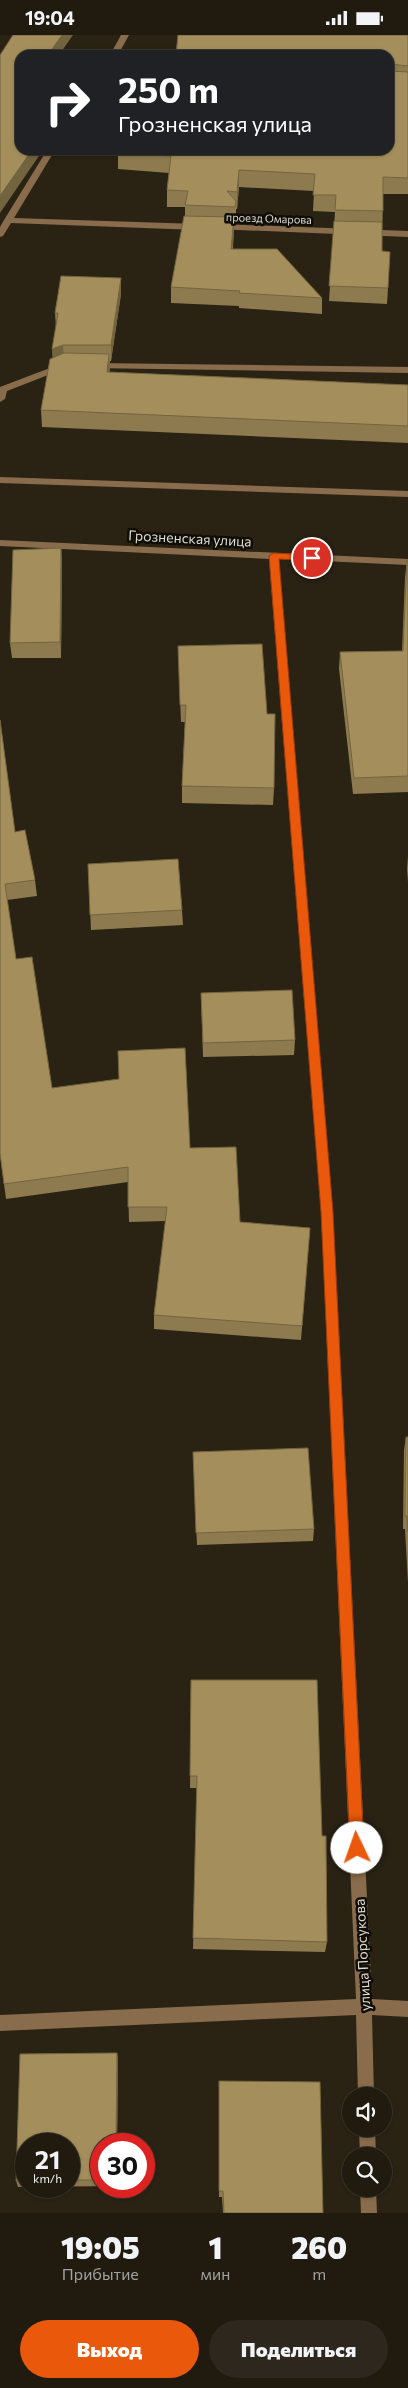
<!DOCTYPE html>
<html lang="ru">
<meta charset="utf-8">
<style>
:root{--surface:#201a0f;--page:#2d271d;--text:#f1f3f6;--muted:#a2a19e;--line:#3d382f;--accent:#ea580c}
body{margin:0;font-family:Commissioner,sans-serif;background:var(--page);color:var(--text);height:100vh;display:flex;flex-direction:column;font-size:19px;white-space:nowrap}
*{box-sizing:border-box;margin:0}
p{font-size:16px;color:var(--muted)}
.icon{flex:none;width:28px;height:28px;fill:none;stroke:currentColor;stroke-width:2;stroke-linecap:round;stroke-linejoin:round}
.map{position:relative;height:2178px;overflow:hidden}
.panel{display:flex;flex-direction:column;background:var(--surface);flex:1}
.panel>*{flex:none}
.hud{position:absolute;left:15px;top:15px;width:379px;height:105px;border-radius:15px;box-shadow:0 1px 4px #0004,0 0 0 1px var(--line);background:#202124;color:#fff;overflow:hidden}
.buttons{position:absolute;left:342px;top:2052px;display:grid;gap:10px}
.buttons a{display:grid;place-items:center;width:50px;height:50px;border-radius:50%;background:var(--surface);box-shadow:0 1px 4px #0004,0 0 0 1px var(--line);font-size:25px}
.speed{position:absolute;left:15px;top:2098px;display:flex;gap:10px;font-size:25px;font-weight:700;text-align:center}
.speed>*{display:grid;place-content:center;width:65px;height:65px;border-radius:50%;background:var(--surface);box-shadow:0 1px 4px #0004,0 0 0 1px var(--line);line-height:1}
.speed small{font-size:12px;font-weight:400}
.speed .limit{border:8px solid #d22;background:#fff;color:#111}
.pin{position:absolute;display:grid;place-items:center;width:42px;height:42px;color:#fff;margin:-21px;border:2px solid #fff;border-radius:50%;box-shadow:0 1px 5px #0007}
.me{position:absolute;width:55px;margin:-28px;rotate:357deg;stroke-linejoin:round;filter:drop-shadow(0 0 4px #0008)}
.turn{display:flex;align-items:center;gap:18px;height:105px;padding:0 20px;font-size:22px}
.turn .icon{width:65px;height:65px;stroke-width:2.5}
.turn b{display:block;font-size:35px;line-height:42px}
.eta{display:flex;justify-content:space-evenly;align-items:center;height:85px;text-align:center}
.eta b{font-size:30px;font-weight:800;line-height:35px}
.primary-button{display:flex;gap:10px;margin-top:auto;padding:10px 20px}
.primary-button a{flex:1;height:58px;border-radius:30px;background:var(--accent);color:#fff;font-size:20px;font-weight:800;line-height:58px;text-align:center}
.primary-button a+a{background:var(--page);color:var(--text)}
.status{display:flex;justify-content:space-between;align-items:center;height:35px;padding:0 25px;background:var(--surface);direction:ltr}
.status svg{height:14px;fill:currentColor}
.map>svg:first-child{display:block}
</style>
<div class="status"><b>19:04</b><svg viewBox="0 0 49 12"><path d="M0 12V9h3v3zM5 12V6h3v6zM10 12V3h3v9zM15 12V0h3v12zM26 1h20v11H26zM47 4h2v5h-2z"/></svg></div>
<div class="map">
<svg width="408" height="2178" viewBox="0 0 408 2178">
<rect width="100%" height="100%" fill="#2a2314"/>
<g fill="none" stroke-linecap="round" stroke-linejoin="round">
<path fill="#896c4b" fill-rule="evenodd" d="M 121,0 L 129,0 L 118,20 L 110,20 Z
M 47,115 L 55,115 L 14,183 L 198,189 L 202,192 L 198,195 L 11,188 L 3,201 L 0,202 L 0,192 L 4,185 Z
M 218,189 L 408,196 L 408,202 L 215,194 L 214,192 Z
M 63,328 L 66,329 L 66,333 L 7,356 L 5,364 L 0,367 L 0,352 Z
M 93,328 L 408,332 L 408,338 L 90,333 L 90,329 Z
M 0,442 L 408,456 L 408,462 L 0,448 Z
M 0,505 L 408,524 L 408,530 L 279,524 L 333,1177 L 372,1964 L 408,1966 L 408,1982 L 372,1980 L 374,2061 L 358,2061 L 356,1980 L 0,1996 L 0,1980 L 356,1964 L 321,1177 L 269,524 L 0,511 Z
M 359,2094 L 375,2094 L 376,2121 L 360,2121 Z
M 360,2154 L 376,2154 L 377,2178 L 361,2178 Z"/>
</g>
<path fill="#8d7b4f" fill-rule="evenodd" d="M 408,0 L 408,159 L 383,159 L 382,216 L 388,253 L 387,269 L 329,266 L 335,177 L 313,176 L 314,156 L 239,152 L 237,174 L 236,174 L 236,183 L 235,188 L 234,188 L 233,214 L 322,263 L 322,279 L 239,273 L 239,271 L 171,268 L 171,252 L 185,181 L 185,172 L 167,172 L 167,155 L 169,138 L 118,134 L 118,115 L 389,20 Z
M 121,243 L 121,259 L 111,326 L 110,326 L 110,337 L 408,350 L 408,408 L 42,392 L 41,375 L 53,323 L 52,314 L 56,293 L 55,278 Z
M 61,513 L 62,529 L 61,623 L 12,623 L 10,608 Z
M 407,526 L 408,526 L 408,757 L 353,759 L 339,634 L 340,617 L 402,616 L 405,542 Z
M 178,611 L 274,753 L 273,770 L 182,768 L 182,751 L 185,687 L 181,687 Z
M 0,685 L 15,797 L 35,845 L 37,861 L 7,865 L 16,924 L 52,1053 L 190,1113 L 240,1187 L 310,1193 L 301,1305 L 154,1294 L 154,1280 L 166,1186 L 129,1187 L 128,1147 L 6,1164 L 0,1119 Z
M 408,821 L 408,847 L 407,834 Z
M 88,829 L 182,875 L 183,890 L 91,895 Z
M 201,958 L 295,1005 L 294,1020 L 203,1022 Z
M 406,1402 L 408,1402 L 408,1548 L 405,1494 L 403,1494 L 404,1415 Z
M 193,1417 L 314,1494 L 313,1506 L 197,1510 Z
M 191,1645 L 322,1801 L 327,1907 L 325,1917 L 193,1914 L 197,1753 L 190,1753 Z
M 117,2018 L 118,2026 L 117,2109 L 101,2109 L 101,2151 L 116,2151 L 18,2152 L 16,2146 L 20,2019 ZM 26,2109 L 69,2109 L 69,2151 L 26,2151 Z
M 219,2046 L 323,2178 L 223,2178 L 222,2162 L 219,2162 Z"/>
<path fill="#736440" d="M 62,0 L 73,0 L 59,20 L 48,20 Z
M 32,115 L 43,115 L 0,178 L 0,161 Z
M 239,135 L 239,152 L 237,174 L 237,157 Z
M 234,182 L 234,198 L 231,229 L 231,214 Z
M 121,243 L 121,259 L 111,326 L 111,310 Z
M 63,310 L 64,325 L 53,329 L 52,314 Z
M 109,319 L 110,336 L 107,354 L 107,337 Z
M 61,513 L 62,529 L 61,623 L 60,607 Z
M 117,2018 L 118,2026 L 117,2109 L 116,2109 Z"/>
<path fill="#a48f5c" stroke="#736440" d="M 13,0 L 62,0 L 48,20 L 20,20 L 20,115 L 32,115 L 0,161 L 0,20 Z
M 178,0 L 408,0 L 408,31 L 390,29 L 389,36 L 408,37 L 408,143 L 383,142 L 383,176 L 335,175 L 336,160 L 313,160 L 315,139 L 239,135 L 237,157 L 227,156 L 236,166 L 235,172 L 185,170 L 188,156 L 167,155 L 171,121 L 117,118 L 118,115 L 389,115 L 389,20 L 176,20 Z
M 184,181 L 234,182 L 231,214 L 277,214 L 322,263 L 239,258 L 240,256 L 171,252 Z
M 334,186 L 382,187 L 382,216 L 390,217 L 388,253 L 329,251 Z
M 61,241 L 121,243 L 111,310 L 63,310 L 52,314 L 58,278 L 55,278 Z
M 64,318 L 109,319 L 107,337 L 408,350 L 408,391 L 41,375 L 50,324 Z
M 61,513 L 60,607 L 10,608 L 13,515 Z
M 407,526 L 408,526 L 408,741 L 354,743 L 340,617 L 403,616 Z
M 262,609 L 267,679 L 275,679 L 274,753 L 182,751 L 186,670 L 180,670 L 178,611 Z
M 0,685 L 15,797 L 25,795 L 35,845 L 5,849 L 16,924 L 32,922 L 52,1053 L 119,1044 L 118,1016 L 185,1013 L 190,1113 L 236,1112 L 240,1187 L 310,1193 L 302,1291 L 154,1280 L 167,1172 L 128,1172 L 128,1132 L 4,1149 L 0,1118 Z
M 178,824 L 182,875 L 90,880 L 88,829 Z
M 292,955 L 295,1005 L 203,1008 L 201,958 Z
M 406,1402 L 408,1402 L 408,1497 L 407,1481 L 405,1481 Z
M 308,1413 L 314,1494 L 196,1498 L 193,1417 Z
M 191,1645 L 317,1645 L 322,1801 L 326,1801 L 327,1907 L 193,1903 L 197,1741 L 190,1741 Z
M 117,2018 L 116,2109 L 101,2109 L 101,2145 L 69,2145 L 69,2109 L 26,2109 L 26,2146 L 16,2146 L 20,2019 Z
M 219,2046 L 320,2047 L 323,2178 L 224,2178 L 223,2156 L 219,2156 Z"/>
<path fill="#ea580c" stroke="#983908" d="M 274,518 L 312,520 L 317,523 L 312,526 L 279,524 L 333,1177 L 364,1813 L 362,1818 L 357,1820 L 352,1818 L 350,1813 L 321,1177 L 269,521 Z"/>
<g text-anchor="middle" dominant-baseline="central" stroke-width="5" stroke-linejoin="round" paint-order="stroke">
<g font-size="11" fill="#dfdbd1" stroke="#100d07">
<text transform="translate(269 183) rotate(2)">проезд Омарова</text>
</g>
<g font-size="14" fill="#dfdbd1" stroke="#100d07">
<text transform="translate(190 503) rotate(3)">Грозненская улица</text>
<text transform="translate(362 1920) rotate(-93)">улица Порсукова</text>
</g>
</g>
</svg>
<div class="buttons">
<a><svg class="icon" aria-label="sound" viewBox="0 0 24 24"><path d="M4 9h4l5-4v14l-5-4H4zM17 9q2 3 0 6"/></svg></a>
<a><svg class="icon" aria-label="search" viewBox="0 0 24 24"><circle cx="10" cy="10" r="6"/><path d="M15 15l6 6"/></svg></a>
</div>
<div class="speed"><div>21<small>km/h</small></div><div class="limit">30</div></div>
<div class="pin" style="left:312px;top:523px;background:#d93025"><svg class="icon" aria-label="arrive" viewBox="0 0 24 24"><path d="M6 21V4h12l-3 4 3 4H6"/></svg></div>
<svg class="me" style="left:357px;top:1813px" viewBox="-20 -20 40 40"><circle r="19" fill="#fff"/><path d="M0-13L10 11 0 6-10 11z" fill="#ea580c"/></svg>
<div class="hud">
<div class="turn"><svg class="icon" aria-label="right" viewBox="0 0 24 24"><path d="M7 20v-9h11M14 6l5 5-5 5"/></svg><div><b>250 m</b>Грозненская улица</div></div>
</div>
</div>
<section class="panel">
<div class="eta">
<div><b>19:05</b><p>Прибытие</p></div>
<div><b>1</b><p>мин</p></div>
<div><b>260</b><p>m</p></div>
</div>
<div class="primary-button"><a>Выход</a><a>Поделиться</a></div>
</section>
